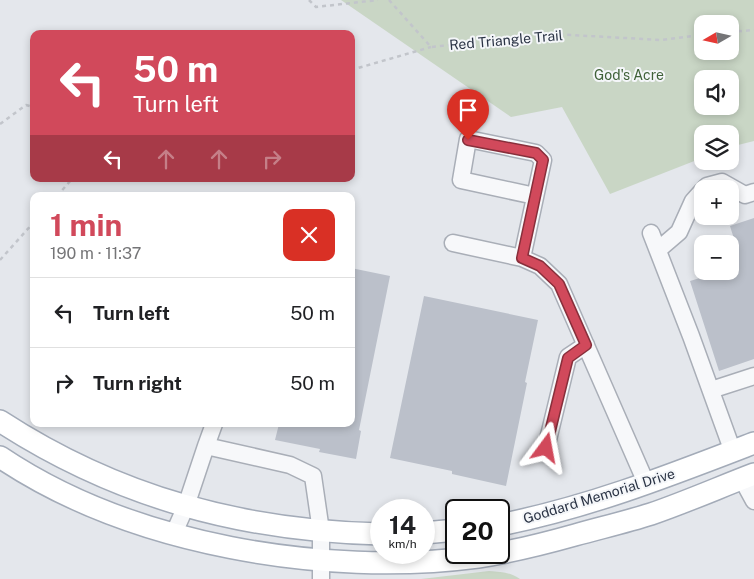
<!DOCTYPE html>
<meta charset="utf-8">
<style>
:root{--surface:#fff;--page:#f2f2f2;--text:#202124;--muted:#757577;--line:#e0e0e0;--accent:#d1495b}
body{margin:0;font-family:"Public Sans",sans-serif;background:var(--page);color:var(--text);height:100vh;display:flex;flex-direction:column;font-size:19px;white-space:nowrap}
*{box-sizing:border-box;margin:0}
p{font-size:16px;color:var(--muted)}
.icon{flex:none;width:28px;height:28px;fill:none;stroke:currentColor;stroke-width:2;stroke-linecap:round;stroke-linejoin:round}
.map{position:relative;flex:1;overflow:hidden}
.details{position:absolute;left:30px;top:192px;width:325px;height:235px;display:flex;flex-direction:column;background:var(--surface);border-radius:10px;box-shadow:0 2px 8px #0003}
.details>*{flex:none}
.banner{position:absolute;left:30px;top:30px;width:325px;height:152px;border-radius:10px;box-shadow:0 2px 8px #0003;background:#d1495b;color:#fff;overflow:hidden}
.needle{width:32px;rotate:261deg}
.controls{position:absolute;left:694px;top:15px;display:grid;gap:10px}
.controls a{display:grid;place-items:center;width:45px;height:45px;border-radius:10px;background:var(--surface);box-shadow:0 2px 8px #0003;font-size:25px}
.speed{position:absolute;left:370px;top:499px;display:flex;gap:10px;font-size:25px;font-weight:700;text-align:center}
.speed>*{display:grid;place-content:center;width:65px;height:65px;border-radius:50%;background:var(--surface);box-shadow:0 2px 8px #0003;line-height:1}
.speed small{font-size:12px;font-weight:400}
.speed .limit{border:2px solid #111;border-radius:8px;background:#fff;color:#111}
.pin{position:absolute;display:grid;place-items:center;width:42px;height:42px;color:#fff;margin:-51px -21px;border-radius:50% 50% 50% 0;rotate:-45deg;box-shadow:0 0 5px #0007}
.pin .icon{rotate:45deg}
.me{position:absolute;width:55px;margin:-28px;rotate:13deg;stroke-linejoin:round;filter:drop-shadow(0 0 4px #0008)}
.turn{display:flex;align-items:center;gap:18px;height:105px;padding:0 20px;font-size:22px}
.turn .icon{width:65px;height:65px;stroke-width:2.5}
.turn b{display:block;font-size:35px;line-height:42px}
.lanes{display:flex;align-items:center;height:48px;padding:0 20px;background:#0003;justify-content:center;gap:25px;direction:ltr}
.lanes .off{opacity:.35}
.round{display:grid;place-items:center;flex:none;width:52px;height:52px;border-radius:10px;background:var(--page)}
.overview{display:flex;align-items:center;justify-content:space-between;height:85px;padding:0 20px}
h1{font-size:30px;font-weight:700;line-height:38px;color:var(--accent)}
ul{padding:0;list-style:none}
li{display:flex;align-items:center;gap:15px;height:70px;padding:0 20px;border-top:1px solid var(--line)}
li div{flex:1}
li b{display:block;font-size:19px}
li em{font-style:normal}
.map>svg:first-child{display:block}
</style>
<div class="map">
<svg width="754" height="579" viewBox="0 0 754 579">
<rect width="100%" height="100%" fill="#e4e7ec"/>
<path fill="#c9d6c5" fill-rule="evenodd" d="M 341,0 L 754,0 L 754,141 L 730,147 L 730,134 L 702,134 L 702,158 L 610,194 L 562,107 L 511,117 ZM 702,24 L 730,24 L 730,51 L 702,51 ZM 702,79 L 730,79 L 730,106 L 702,106 Z
M 489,571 C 502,572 510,572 520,579 L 421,579 Z"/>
<path fill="#bbc0ca" d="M 754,218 L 754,359 L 719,371 L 690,281 L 713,274 L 712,271 L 730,271 L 730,255 L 738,252 L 730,226 Z
M 351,268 L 390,276 L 359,430 L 361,431 L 356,459 L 319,452 L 320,449 L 275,440 L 279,424 L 351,424 Z
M 424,296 L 538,320 L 525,382 L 527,383 L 506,486 L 452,474 L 452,471 L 390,458 Z"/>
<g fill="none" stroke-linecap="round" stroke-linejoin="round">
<g stroke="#a9aeb7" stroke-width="19">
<path id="minor" d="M 704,189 L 707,186 L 722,182 L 745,195 L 754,192
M 535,196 L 461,180 L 468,139 L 536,153 L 543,160 L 522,258 L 540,266 L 559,284 L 647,485
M 651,233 L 691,336 L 733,452
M 453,243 L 522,258
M 658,250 L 679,232 L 693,201 L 702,191
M 711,390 L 754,376
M 206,446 L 214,424
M 546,448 L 568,357 L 586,345
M 742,479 L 754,501
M 174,533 L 186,506 L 206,446 L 290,465 L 313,476 L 321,531 L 321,579"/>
</g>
<g stroke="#a3abb8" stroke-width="24">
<path id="major" d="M 0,421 C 117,497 242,531 381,534
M 0,457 C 131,545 324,577 478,557 C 511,552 543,544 575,535 C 600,528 626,522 651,514 C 686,502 720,487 754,474
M 499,525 C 587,508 671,475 754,443
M 424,533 L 456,530"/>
</g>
<path stroke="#c2c5cb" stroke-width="2.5" stroke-dasharray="4 4" stroke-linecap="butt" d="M 309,0 L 316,7 L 378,0
M 389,0 L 431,47 L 553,34 L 661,40 L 702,35
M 730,32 L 754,30
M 351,70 L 431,47
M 0,124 L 26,105 L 34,107
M 57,196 L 72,179
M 0,260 L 34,222"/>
<use href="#minor" stroke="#f7f8fa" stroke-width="16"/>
<use href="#major" stroke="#fff" stroke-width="21"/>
</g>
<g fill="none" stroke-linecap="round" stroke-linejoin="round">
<g stroke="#882f3b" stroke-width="12">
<path id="route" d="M 468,140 L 536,153 L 543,160 L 522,258 L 540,266 L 559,284 L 586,345 L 568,358 L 546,448"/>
</g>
<use href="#route" stroke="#d1495b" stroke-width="9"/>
</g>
<g text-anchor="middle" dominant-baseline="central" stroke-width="4" stroke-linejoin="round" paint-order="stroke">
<g font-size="14" fill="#2b3445" stroke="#f4f6f9">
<text transform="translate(506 40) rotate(-5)">Red Triangle Trail</text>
<text transform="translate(599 496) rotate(-17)">Goddard Memorial Drive</text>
</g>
<g font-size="14" fill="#3f6138" stroke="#f4f6f9">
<text x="629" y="75">God's Acre</text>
</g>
</g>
</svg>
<div class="controls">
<a><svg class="needle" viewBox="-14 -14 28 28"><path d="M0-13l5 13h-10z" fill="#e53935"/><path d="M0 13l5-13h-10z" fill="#757577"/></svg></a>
<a><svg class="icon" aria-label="sound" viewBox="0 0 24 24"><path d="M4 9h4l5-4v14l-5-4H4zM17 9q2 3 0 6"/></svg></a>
<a><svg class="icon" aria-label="layers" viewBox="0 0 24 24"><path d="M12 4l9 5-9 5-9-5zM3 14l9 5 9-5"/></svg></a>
<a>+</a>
<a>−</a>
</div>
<div class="speed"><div>14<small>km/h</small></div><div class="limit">20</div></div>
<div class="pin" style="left:468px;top:140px;background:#d93025"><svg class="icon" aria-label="arrive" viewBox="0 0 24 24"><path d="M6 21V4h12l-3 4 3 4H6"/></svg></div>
<svg class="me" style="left:546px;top:448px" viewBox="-20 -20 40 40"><path d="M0-17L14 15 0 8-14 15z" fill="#d1495b" stroke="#fff" stroke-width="4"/></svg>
<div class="banner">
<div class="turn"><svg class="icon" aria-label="left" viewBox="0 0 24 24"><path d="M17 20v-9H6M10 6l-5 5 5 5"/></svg><div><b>50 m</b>Turn left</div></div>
<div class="lanes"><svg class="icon" aria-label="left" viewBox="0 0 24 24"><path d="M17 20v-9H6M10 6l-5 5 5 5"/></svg><svg class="icon off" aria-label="ahead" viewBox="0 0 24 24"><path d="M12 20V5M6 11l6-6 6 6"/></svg><svg class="icon off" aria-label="ahead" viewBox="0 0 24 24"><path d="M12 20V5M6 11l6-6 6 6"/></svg><svg class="icon off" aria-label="right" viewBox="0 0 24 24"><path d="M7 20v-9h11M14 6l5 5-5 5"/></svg></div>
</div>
<section class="details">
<div class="overview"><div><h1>1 min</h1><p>190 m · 11:37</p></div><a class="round" style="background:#d93025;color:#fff"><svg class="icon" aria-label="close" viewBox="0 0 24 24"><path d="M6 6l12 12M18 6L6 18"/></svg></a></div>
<ul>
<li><svg class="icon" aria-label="left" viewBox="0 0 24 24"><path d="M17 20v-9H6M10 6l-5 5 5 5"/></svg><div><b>Turn left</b></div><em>50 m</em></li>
<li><svg class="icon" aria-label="right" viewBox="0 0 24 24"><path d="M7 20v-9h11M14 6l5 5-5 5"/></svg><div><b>Turn right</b></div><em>50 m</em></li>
</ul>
</section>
</div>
